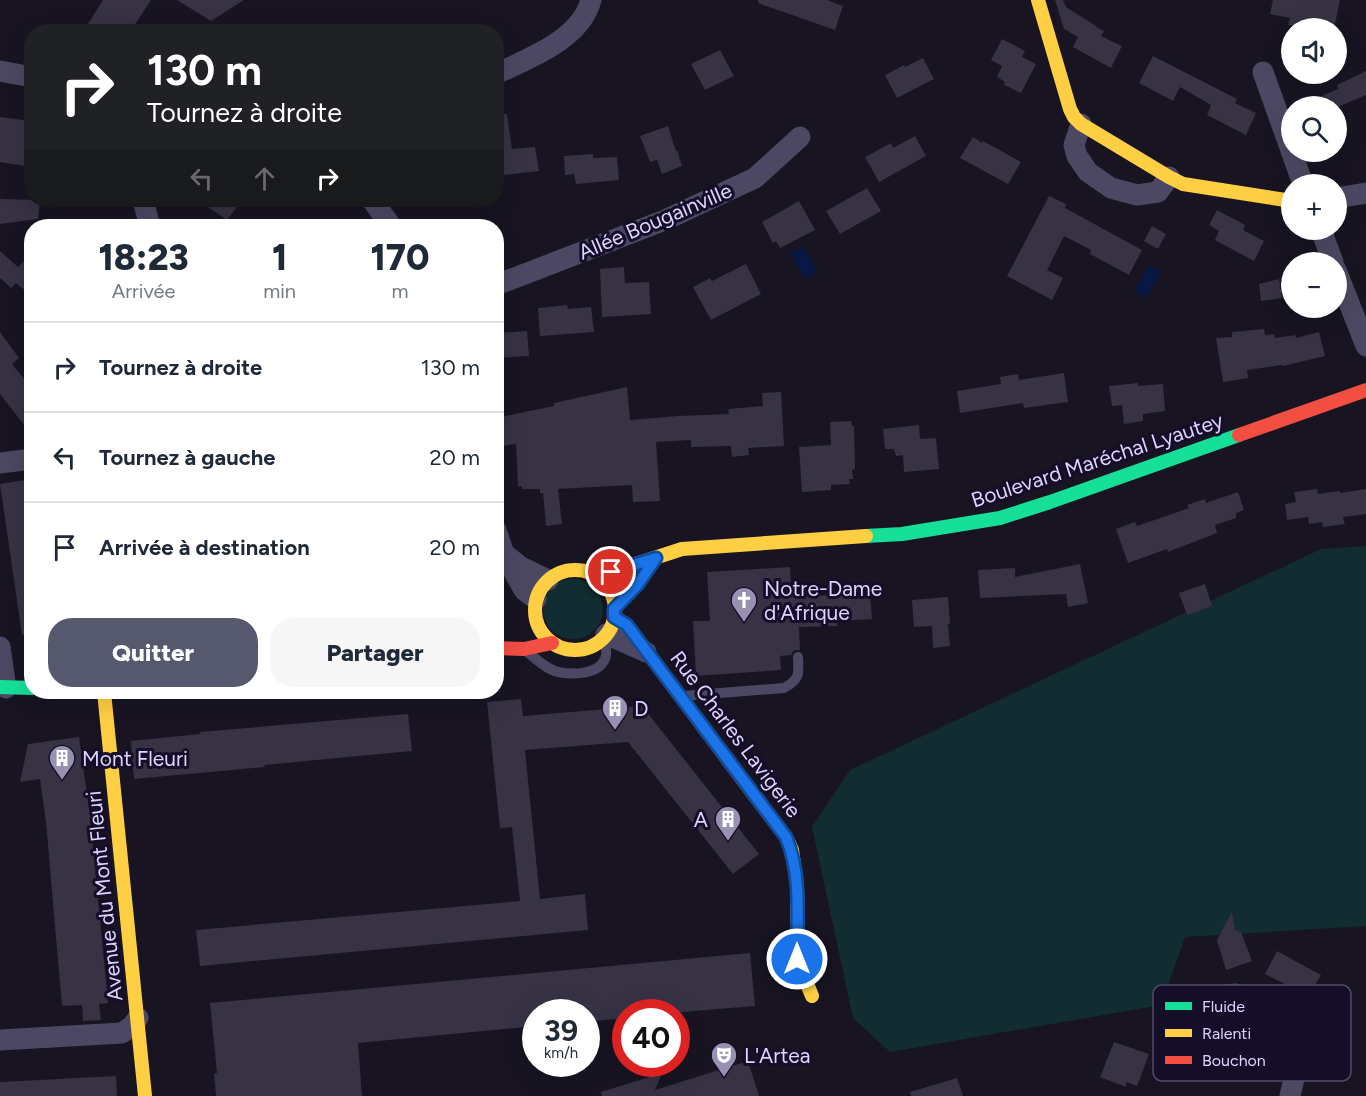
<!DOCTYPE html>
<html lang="fr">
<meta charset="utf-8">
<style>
:root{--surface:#fff;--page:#f6f6f7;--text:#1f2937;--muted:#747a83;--line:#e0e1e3;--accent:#56586e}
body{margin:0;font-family:Figtree,sans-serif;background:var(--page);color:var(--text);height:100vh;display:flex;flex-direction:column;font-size:22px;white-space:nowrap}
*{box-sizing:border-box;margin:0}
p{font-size:20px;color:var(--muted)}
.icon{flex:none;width:33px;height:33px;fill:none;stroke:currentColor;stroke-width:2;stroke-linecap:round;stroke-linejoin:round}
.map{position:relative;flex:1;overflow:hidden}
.drawer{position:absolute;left:24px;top:219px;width:480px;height:480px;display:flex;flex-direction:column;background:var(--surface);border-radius:24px;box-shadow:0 6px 24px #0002}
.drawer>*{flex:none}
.banner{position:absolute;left:24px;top:24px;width:480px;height:183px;border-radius:24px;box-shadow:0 6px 24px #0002;background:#202124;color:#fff;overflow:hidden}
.buttons{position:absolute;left:1281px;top:18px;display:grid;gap:12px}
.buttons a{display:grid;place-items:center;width:66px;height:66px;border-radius:50%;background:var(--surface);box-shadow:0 6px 24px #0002;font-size:30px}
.speed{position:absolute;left:522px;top:999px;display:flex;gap:12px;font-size:30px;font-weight:700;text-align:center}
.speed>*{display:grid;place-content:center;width:78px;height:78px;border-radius:50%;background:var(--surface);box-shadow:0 6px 24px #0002;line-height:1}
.speed small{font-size:15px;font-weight:400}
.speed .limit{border:9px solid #d22;background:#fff;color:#111}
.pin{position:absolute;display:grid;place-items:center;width:51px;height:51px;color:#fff;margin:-26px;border:3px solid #fff;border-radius:50%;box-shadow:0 2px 6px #0007}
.me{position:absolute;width:66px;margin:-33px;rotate:0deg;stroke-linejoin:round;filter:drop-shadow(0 0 4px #0008)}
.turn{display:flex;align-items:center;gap:21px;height:126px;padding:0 24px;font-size:27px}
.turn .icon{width:78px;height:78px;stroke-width:2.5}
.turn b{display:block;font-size:42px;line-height:51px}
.lanes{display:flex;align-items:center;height:57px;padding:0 24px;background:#0003;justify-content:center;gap:30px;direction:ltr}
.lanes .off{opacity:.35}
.eta{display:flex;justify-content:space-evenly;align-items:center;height:102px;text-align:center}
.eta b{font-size:36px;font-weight:800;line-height:42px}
.primary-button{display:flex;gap:12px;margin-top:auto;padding:12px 24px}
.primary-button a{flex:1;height:69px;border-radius:24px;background:var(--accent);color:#fff;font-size:24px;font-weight:800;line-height:69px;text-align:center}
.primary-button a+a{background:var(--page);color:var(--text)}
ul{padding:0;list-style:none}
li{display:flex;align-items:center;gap:18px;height:90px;padding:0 24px;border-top:2px solid var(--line)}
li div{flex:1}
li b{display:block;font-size:22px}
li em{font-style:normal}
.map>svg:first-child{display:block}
</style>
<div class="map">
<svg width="1366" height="1096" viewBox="0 0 1366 1096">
<rect width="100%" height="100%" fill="#181422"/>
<path fill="#112d31" d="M 1366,546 L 1366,926 L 1185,937 L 1161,1005 L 890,1052 L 853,1018 L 812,827 L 850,770 L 1321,549 Z
M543 609a30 30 0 1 1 60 0a30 30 0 1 1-60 0Z"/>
<path fill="#081845" d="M 803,246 L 817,272 L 804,278 L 790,253 Z
M 1148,266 L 1161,272 L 1146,298 L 1134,291 Z"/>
<path fill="#373244" d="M 103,0 L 151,0 L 130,32 L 83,32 Z
M 177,0 L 244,0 L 211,21 Z
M 758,0 L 827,0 L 843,6 L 835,30 L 758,3 Z
M 1055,0 L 1063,0 L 1066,7 L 1096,26 L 1096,27 L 1104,31 L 1101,36 L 1122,46 L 1111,68 L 1073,47 L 1078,37 L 1064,29 Z
M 1273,0 L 1340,0 L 1335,24 L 1313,19 L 1312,28 L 1305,28 L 1288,25 L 1290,18 L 1270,14 Z
M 1002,39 L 1025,51 L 1022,57 L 1036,64 L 1021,93 L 1004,85 L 1005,82 L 997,77 L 1002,66 L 991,60 Z
M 720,50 L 734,76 L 705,90 L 691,64 Z
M 1153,56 L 1237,99 L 1235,103 L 1256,113 L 1246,135 L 1207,115 L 1211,105 L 1180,87 L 1173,101 L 1139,83 Z
M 923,58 L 934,79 L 897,98 L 885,75 L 904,65 L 905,67 Z
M 1366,71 L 1366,95 L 1340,106 L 1298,106 L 1338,89 L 1337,85 Z
M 496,114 L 507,114 L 512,149 L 535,147 L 539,171 L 496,176 Z
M 0,117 L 32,121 L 32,167 L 0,162 Z
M 668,126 L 676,151 L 677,150 L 682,166 L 662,174 L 657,160 L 650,162 L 640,136 Z
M 915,136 L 926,156 L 879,182 L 865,157 L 891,143 L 893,148 Z
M 973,137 L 982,143 L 983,141 L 1021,162 L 1008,184 L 960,158 Z
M 593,154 L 593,158 L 617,157 L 619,180 L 576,184 L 574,174 L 565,175 L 564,156 Z
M 867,188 L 881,211 L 840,234 L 826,211 Z
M 1049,196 L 1066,204 L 1065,208 L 1142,250 L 1129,275 L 1090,254 L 1091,250 L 1064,236 L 1047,270 L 1063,278 L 1052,300 L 1007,276 Z
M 0,199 L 40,200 L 38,219 L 0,224 Z
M 198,200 L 242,200 L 227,220 Z
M 799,201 L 815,230 L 780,248 L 776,241 L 773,243 L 762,222 Z
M 1217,210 L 1245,225 L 1243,230 L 1264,241 L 1254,261 L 1215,240 L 1219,231 L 1209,225 Z
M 1152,226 L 1166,234 L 1158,249 L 1144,241 Z
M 0,251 L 18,267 L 32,253 L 32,296 L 16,283 L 11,288 L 0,278 Z
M 746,264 L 761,294 L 711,320 L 693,287 L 710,278 L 712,281 Z
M 624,267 L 625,283 L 649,282 L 651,314 L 602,317 L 600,269 Z
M 1279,279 L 1282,298 L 1261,301 L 1259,284 Z
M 567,305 L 568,309 L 591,307 L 594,332 L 540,336 L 538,308 Z
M 1264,329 L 1265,335 L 1274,334 L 1275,338 L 1295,335 L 1296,338 L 1319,332 L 1325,356 L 1283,366 L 1282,365 L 1247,370 L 1248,378 L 1223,382 L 1216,338 L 1232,337 L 1232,332 Z
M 527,331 L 529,356 L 496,358 L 496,333 Z
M 0,332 L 19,358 L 12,364 L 27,382 L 24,385 L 32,394 L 32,435 L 0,394 Z
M 1064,373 L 1068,402 L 1024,408 L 1023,403 L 960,413 L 957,391 L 1001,384 L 1000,377 L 1018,374 L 1019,380 Z
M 1138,383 L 1138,386 L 1163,384 L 1165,411 L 1143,414 L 1143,421 L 1124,424 L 1122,405 L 1112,406 L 1109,386 Z
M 627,387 L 630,420 L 678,416 L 729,414 L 728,409 L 763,406 L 762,393 L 781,392 L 784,446 L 748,448 L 749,455 L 732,457 L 731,446 L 691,447 L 691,440 L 656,442 L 660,501 L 633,502 L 632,485 L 558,489 L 562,524 L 546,526 L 543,493 L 540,493 L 540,489 L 522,489 L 522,486 L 518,486 L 516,444 L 501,446 L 496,429 L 496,418 L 554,406 L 554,403 Z
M 851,421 L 852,426 L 854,426 L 855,469 L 852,470 L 853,479 L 849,479 L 850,484 L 831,485 L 831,490 L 802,492 L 799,447 L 831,445 L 830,422 Z
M 919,425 L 920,439 L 936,438 L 939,469 L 904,472 L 903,455 L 896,456 L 894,449 L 885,449 L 883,429 Z
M 32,479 L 32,634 L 22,635 L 0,484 Z
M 1317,489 L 1318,494 L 1340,491 L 1340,493 L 1366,489 L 1366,514 L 1343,517 L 1345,524 L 1323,527 L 1322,522 L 1309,524 L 1308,517 L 1287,520 L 1285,504 L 1296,502 L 1294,492 Z
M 1238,492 L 1244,510 L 1236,513 L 1236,518 L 1215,525 L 1217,533 L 1168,552 L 1167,549 L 1128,563 L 1116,529 L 1135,522 L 1137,526 L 1189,508 L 1187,505 L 1205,499 L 1206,503 Z
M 1080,564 L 1088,603 L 1068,607 L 1066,594 L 980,598 L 978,570 L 1015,568 L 1015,577 Z
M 790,567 L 791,587 L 796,587 L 797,595 L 852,596 L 851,593 L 870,593 L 872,619 L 837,621 L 837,626 L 799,627 L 800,650 L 794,650 L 791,655 L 780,656 L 781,670 L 696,676 L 693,621 L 710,621 L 707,572 Z
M 1205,584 L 1212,606 L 1187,615 L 1179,593 Z
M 948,597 L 950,624 L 948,624 L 950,646 L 933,648 L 932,626 L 914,627 L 912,600 Z
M 521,699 L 523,716 L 642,706 L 759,854 L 733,874 L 628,742 L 525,750 L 540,899 L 585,894 L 588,930 L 200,966 L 196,930 L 520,901 L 512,827 L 500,828 L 487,702 Z
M 408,714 L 412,751 L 264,765 L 265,767 L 134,779 L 131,741 L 200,734 L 200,732 Z
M 79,737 L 90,816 L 108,1003 L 99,1004 L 101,1020 L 83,1021 L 82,1005 L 62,1006 L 46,822 L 40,779 L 20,782 L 28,744 Z
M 1232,912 L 1235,930 L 1241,932 L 1252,961 L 1226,970 L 1217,940 Z
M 1277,951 L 1321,975 L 1310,993 L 1302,989 L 1299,995 L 1285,988 L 1287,985 L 1265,974 Z
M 750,953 L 755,1006 L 682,1012 L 626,1012 L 626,1018 L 586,1022 L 586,1012 L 536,1012 L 536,1026 L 358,1043 L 362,1096 L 216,1096 L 214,1074 L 217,1073 L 210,1003 Z
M 1114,1042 L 1149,1054 L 1137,1086 L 1126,1082 L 1126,1087 L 1100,1077 Z
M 748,1061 L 759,1096 L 602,1096 L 601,1092 L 662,1073 L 655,1090 Z
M 116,1076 L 117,1096 L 0,1096 L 0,1082 Z
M 957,1078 L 963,1096 L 911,1096 L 910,1092 Z"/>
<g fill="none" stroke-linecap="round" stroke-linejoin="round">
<path stroke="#4c4863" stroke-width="10" d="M 526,651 C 536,659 546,669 558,672 C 572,675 598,675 605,659 C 608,653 605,643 605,636
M 683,696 L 784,688 C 800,679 799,674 798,657"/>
<path stroke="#4c4863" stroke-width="21" d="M 0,71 L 32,77
M 1263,72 L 1303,184
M 496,74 C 530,58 581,39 591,0
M 1081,124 L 1074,145 L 1077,156 L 1088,172 L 1111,188 L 1137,195 L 1158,192 L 1169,177
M 1336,198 L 1366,193
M 372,200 L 391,226
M 144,204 L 150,226
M 1321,230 L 1333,262
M 1336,270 L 1366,346
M 496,285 L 665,220 L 755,178 L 800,137
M 0,463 L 32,459
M 496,530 L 504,554 L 524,590 L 536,599
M 507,556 L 521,567 L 548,580
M 606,634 L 646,652
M 0,647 L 6,688
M 0,1040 L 122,1033 L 132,1026 L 138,1018
M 1202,1046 L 1203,1010 L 1214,996 L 1236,994 L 1261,998 L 1282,1016 L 1294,1041 L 1296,1070 L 1290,1096"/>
<path stroke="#16e098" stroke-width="14" d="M 866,536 L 902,534 L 1000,518 L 1050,502 L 1239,435
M 614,609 L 638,583 L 656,558
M 0,687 L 32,688"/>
<path stroke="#ffcf43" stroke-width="14" d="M 1038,0 L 1070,109 L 1074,117 L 1081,124 L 1169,177 L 1183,184 L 1292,201
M535 610a40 40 0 1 1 80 0a40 40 0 1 1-80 0Z
M 596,577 L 682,549 L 866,536
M 104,692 L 145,1096
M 742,779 L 786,837 L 792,850 L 797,885 L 797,959 L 812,996"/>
<path stroke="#f24e42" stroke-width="14" d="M 1239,435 L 1366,390
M 614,617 L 627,625 L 742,779
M 496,648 L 524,649 L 552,643"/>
</g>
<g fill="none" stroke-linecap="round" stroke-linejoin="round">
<g stroke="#114b97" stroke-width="15">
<path id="route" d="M 611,572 L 656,558 L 638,584 L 614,609 L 614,617 L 627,625 L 786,837 C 802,875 797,918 797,959"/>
</g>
<use href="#route" stroke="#1a73e8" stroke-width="10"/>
</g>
<defs>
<g id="church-pin" transform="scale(1.35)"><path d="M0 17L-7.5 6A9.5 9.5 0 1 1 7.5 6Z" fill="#9991b2" stroke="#150e28"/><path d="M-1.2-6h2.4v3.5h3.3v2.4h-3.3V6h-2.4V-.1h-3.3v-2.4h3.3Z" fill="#fff"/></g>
<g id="building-pin" transform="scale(1.35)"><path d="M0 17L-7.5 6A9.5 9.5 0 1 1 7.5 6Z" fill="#9991b2" stroke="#150e28"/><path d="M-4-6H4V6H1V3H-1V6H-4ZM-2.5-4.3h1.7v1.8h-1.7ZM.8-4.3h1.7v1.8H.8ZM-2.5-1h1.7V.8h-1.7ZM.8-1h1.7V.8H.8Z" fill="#fff"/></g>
<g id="theatre-pin" transform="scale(1.35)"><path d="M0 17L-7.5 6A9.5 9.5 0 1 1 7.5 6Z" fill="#9991b2" stroke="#150e28"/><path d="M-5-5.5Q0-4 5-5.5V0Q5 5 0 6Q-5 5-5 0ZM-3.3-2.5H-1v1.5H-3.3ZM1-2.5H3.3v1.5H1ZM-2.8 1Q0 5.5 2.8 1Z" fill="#fff"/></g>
</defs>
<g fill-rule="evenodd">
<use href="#church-pin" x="744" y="600"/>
<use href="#building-pin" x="615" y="708"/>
<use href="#building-pin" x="62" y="758"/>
<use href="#building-pin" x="728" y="819"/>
<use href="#theatre-pin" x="724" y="1055"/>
</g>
<g text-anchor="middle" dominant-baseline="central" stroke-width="6" stroke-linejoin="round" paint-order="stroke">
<g font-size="21" fill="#ded5ff" stroke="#150e28">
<text transform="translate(655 221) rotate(-23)">Allée Bougainville</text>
<text transform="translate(1097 460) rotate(-18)">Boulevard Maréchal Lyautey</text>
<text transform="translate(736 734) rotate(53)">Rue Charles Lavigerie</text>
<text transform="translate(104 896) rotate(-96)">Avenue du Mont Fleuri</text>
</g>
<g font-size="21" fill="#ded5ff" stroke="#150e28" text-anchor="start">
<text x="764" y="588">Notre-Dame<tspan x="764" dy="24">d'Afrique</tspan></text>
<text x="634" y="708">D</text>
<text x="82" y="758">Mont Fleuri</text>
<text x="708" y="819" text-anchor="end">A</text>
<text x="744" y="1055">L'Artea</text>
</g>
</g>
<rect x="1153" y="985" width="198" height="96" rx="9" fill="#150e28" stroke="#514a68" stroke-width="1.5"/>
<rect x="1165" y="1002" width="27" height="8" fill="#16e098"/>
<rect x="1165" y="1029" width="27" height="8" fill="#ffcf43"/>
<rect x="1165" y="1056" width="27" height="8" fill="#f24e42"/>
<g font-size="16" fill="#ded5ff">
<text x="1202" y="1012">Fluide</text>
<text x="1202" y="1039">Ralenti</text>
<text x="1202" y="1066">Bouchon</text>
</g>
</svg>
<div class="buttons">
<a><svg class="icon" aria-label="sound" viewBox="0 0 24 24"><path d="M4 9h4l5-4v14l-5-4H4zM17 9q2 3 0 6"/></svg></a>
<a><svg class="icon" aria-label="search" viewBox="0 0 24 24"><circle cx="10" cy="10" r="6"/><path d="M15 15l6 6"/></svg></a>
<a>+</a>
<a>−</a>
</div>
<div class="speed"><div>39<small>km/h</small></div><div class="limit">40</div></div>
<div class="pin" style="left:611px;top:572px;background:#d93025"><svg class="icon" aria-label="arrive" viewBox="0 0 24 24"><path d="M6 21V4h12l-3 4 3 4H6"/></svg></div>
<svg class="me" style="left:797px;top:959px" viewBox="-20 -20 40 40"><circle r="17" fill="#1a73e8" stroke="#fff" stroke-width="3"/><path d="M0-11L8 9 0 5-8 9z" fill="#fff"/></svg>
<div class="banner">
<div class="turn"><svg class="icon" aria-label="right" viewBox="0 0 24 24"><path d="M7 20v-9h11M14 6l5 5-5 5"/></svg><div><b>130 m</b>Tournez à droite</div></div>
<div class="lanes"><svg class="icon off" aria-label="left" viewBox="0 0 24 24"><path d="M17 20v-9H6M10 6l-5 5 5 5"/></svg><svg class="icon off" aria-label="ahead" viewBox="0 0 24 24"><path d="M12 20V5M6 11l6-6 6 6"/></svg><svg class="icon" aria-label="right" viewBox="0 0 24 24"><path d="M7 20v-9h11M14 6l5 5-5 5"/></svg></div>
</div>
<section class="drawer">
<div class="eta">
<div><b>18:23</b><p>Arrivée</p></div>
<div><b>1</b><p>min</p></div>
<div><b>170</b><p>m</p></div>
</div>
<ul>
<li><svg class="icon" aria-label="right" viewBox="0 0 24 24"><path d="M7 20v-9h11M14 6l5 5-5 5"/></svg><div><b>Tournez à droite</b></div><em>130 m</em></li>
<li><svg class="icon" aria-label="left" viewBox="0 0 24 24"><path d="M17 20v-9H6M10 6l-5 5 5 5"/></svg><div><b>Tournez à gauche</b></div><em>20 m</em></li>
<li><svg class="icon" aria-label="arrive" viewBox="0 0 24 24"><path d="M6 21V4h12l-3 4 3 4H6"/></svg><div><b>Arrivée à destination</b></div><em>20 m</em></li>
</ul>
<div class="primary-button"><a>Quitter</a><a>Partager</a></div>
</section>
</div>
